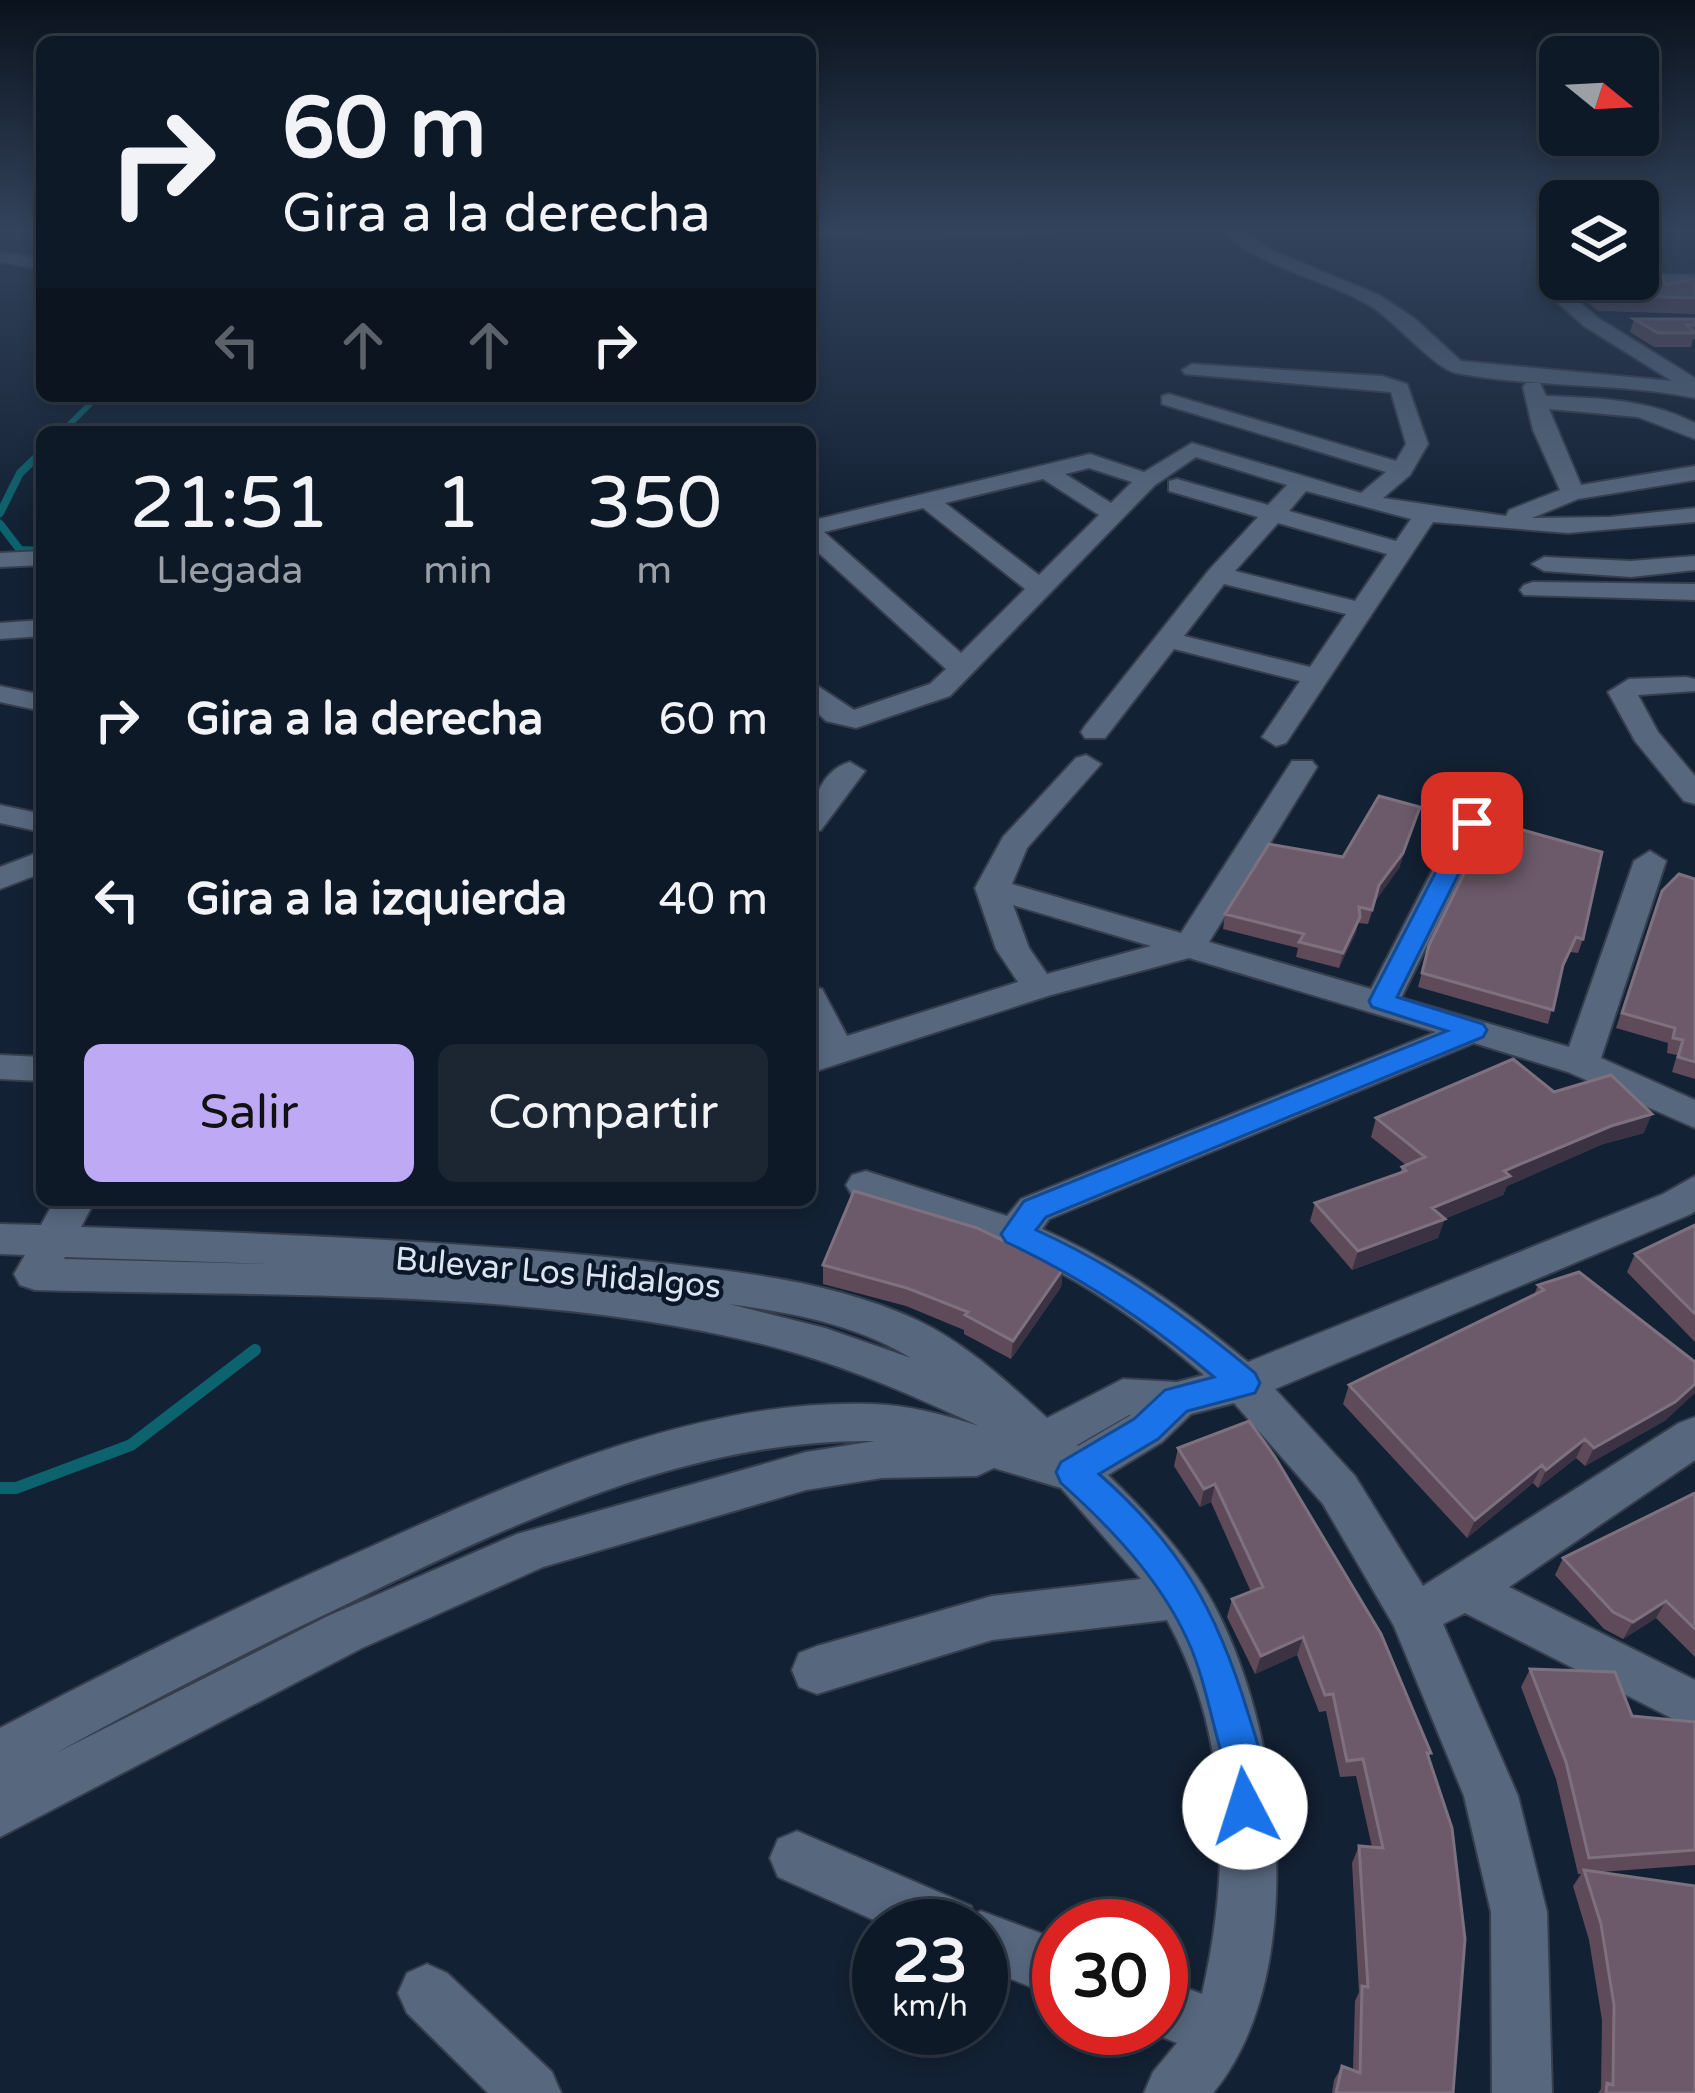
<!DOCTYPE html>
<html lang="es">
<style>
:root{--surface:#0e1927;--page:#1c2633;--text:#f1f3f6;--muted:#9ba0a7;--line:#2e3844;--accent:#bea9f4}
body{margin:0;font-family:"Varela Round",sans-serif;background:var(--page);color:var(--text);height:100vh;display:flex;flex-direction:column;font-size:45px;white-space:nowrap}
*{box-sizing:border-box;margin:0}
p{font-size:39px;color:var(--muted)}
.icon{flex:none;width:66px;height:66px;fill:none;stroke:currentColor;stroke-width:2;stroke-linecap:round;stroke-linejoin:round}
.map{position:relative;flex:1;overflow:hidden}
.panel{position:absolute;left:36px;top:426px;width:780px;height:780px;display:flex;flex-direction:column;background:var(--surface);border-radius:18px;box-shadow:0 6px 18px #0003,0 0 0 3px var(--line)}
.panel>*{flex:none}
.guide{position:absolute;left:36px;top:36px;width:780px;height:366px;border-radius:18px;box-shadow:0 6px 18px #0003,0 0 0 3px var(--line);background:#0e1927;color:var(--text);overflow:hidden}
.needle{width:78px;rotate:108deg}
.fabs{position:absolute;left:1539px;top:36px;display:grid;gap:24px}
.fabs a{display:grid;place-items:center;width:120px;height:120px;border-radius:18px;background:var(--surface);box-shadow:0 6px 18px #0003,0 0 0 3px var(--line);font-size:60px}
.speed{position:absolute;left:852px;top:1899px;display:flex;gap:24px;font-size:60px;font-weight:700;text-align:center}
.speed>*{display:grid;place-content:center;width:156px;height:156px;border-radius:50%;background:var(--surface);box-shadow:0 6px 18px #0003,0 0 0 3px var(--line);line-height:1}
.speed small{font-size:30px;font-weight:400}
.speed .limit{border:18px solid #d22;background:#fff;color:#111}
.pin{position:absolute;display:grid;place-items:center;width:102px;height:102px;color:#fff;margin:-51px;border-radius:24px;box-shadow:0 6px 18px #0006}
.me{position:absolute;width:132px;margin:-66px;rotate:355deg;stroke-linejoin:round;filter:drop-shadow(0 0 9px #0008)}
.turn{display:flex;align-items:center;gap:42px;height:252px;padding:0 48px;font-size:54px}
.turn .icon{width:156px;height:156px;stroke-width:2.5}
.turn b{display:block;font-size:84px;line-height:102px}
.lanes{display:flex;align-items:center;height:114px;padding:0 48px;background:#0003;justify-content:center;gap:60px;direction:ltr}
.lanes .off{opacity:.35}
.eta{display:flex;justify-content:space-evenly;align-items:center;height:204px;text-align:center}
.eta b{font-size:72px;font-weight:600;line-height:84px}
.action{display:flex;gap:24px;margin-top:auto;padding:24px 48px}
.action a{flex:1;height:138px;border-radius:18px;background:var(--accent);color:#111;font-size:48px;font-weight:600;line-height:138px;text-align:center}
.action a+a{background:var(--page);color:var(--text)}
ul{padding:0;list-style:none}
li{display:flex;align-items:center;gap:36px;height:180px;padding:0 48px}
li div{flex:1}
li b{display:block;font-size:45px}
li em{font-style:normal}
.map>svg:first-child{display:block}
</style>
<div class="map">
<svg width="1695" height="2093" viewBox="0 0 1695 2093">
<rect width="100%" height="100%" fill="#132134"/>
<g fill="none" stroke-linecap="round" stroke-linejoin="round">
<path stroke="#0c636d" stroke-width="6" d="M 810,234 L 916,237 L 1055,230
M 62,432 L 98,396"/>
<path stroke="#0c636d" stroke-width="8" d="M 0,513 L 20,473 L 42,452
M 0,524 L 20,550 L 42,551"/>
<path stroke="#0c636d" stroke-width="12" d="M 0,1488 L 16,1488 L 131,1445 L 255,1350"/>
<g stroke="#363e4e" stroke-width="4">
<path id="minor" d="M 1222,230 L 1242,230 L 1271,250 L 1379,295 L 1414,318 L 1461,361 L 1672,381 L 1584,326 L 1538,285 L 1560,276 L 1580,279 L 1561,287 L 1598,318 L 1695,378 L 1695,398 C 1616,382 1534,388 1456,373 C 1435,369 1393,319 1369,305 C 1321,277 1262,270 1222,230 Z
M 0,252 L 42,259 L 42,269 L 0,262 Z
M 1638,274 L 1695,275 L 1695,287 L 1629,285 L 1620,279 L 1638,279 Z
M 1192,364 L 1382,376 L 1407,384 L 1428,444 L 1410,475 L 1383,498 L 1506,516 L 1509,510 L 1560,490 L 1533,430 L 1523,387 L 1526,383 L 1540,383 L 1546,396 C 1596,398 1649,399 1695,423 L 1695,439 L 1638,417 L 1549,409 L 1581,485 L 1695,466 L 1695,480 L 1578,499 L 1532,518 L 1610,517 L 1695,508 L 1695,522 L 1568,533 L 1433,522 L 1286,743 L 1276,746 L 1262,737 L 1300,681 L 1174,649 L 1105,738 L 1085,738 L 1081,732 L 1085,726 L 1209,570 L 1258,517 L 1169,491 L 1169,481 L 1177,479 L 1268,505 L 1287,485 L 1196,457 L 1155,485 L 950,696 L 856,728 L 826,721 L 810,705 L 810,681 L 854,710 L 930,684 L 946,669 L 810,545 L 810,521 L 1090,454 L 1144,472 L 1192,443 L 1361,493 L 1386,472 L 1162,404 L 1162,396 L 1169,394 L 1396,461 L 1406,444 L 1391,392 L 1185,374 L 1182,370 ZM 1089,468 L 1132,482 L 1111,503 L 1065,474 ZM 1043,479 L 1099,515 L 1039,575 L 945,503 ZM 1306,491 L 1411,519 L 1396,541 L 1289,511 ZM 923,508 L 1025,589 L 961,653 L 824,532 ZM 1278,523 L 1387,554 L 1355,601 L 1235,571 ZM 1224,584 L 1346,614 L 1310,667 L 1184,636 Z
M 42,551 L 42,565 L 0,567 L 0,553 Z
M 1695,556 L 1695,570 L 1631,577 L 1544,571 L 1532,564 L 1544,557 L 1631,561 Z
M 1533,582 L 1695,584 L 1695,600 L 1524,595 L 1520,590 L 1524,585 Z
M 42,620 L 42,636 L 0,639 L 0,623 Z
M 1686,677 L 1695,679 L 1695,691 L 1638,695 L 1658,732 L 1695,776 L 1695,804 L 1684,801 L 1635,741 L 1608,692 L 1629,679 Z
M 0,686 L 42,695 L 42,711 L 0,702 Z
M 1086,755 L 1101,764 L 1027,848 L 1012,884 L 1181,933 L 1292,761 L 1312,761 L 1317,767 L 1209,942 L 1371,989 L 1457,823 L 1461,816 L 1483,816 L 1487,823 L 1401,998 L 1569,1047 L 1634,861 L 1650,851 L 1666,861 L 1601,1058 L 1695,1100 L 1695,1128 L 1568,1072 L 1474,1043 L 1049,1219 L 1042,1229 C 1119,1263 1184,1309 1248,1362 L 1663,1194 L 1695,1176 L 1695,1211 L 1691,1214 L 1275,1389 L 1355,1476 L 1423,1586 L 1679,1423 L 1695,1417 L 1695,1460 L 1509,1587 L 1695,1680 L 1695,1730 L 1465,1613 L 1443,1624 L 1518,1796 L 1547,1912 L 1552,2093 L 1492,2093 L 1491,1912 L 1464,1796 L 1394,1626 L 1323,1504 L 1234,1403 L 1191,1414 L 1162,1442 L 1108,1475 C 1142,1508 1178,1546 1203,1586 C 1282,1713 1314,1971 1213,2093 L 1144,2093 L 1153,2072 L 1177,2043 L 1140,2028 L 1161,2028 L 1161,1979 L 1202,1994 C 1231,1869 1230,1735 1167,1620 L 992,1640 L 817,1694 L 799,1687 L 792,1670 L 799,1653 L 817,1646 L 992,1596 L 1141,1579 L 1061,1488 L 994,1468 L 977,1476 L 882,1478 L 806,1490 L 543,1567 L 362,1648 L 0,1837 L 0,1728 C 121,1664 243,1603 368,1548 C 523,1478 699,1398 872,1404 C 909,1405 945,1415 979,1426 C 918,1398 856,1370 792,1352 C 562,1287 274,1297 35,1290 L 20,1285 L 14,1274 L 25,1255 L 0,1254 L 0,1224 L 41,1225 L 55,1200 L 95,1200 L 81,1227 C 262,1233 444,1240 625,1259 C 723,1270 826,1278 917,1320 C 966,1343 1007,1382 1047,1418 L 1123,1379 L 1177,1382 L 1204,1375 C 1143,1323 1077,1275 1002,1245 C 953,1225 902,1212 852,1195 L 846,1185 L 852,1175 L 866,1171 L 1007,1216 L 1021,1199 L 1436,1032 L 1189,958 L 1051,995 L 810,1073 L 810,1048 L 816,1046 L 810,1033 L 810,986 L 822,989 L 847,1036 L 1018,982 L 996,949 L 975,888 L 1003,837 L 1076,758 ZM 1013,905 L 1151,946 L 1047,974 L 1029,948 ZM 65,1257 L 269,1264 L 64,1259 ZM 729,1304 C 792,1313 855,1324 911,1358 L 825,1328 ZM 1131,1415 L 1078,1446 L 1077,1445 L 1129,1415 ZM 875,1441 L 806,1452 L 517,1534 L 328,1616 L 54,1754 C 150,1701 248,1651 347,1604 C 510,1525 689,1438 875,1441 Z
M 850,762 L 865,771 L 821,830 L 810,832 C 810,806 820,770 850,762 Z
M 0,805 L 42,814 L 42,832 L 0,823 Z
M 42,851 L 42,873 L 0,889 L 0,867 Z
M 0,1055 L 42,1057 L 42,1081 L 0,1079 Z
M 797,1831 L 971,1906 L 974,1914 L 981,1911 L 1059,1940 L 1059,1998 L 981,1967 L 981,1926 L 887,1926 L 778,1877 L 770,1858 L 778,1839 Z
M 427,1964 L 447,1973 L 552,2072 L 561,2093 L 488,2093 L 407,2013 L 398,1993 L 407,1973 Z"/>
</g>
<use href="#minor" fill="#57677d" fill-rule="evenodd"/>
</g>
<path fill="#5e4a59" d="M 1577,279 L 1638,279 L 1666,285 L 1695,279 L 1695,314 L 1598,311 L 1574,291 Z
M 1634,319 L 1695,319 L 1695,339 L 1693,339 L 1691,347 L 1654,347 L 1630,332 Z
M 1420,807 L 1399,868 L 1376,900 L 1368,924 L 1358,923 L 1356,932 L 1339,968 L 1296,957 L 1298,948 L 1223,929 L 1225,914 L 1343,857 Z
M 1472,857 L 1583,939 L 1578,953 L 1570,952 L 1562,971 L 1548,1024 L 1418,987 L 1429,945 Z
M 1695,879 L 1695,1079 L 1672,1072 L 1677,1055 L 1667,1053 L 1668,1043 L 1616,1028 L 1656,905 Z
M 1554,1092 L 1644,1133 L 1603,1144 L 1507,1186 L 1503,1195 L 1444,1219 L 1438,1238 L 1352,1270 L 1310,1221 L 1315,1203 L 1400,1173 L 1402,1167 L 1406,1165 L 1371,1137 L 1376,1118 Z
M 1695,1224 L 1695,1342 L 1627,1272 L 1635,1254 Z
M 823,1265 L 1063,1269 L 1061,1287 L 1011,1359 L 964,1334 L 964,1330 L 906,1306 L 823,1284 Z
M 1538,1285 L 1666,1420 L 1585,1466 L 1576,1458 L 1538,1488 L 1533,1483 L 1467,1538 L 1343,1404 L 1349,1385 L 1534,1295 Z
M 1249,1421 L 1431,1753 L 1428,1758 L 1453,2093 L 1332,2093 L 1334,2080 L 1342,2066 L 1353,2070 L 1355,2001 L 1359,1992 L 1352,1863 L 1359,1846 L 1372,1847 L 1356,1776 L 1340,1777 L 1326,1711 L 1319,1712 L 1297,1655 L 1255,1674 L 1227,1617 L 1232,1599 L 1251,1592 L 1211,1502 L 1200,1507 L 1174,1466 L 1178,1448 Z
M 1695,1493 L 1695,1657 L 1656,1618 L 1623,1639 L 1604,1629 L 1555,1575 L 1563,1558 Z
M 1530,1669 L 1632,1716 L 1695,1722 L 1695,1865 L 1601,1872 L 1695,2093 L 1598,2093 L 1601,2089 L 1602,2020 L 1589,1940 L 1573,1886 L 1581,1874 L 1578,1874 L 1556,1779 L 1521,1687 Z"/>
<path fill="#3b3244" d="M 1420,807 L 1399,868 L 1376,900 L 1368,924 L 1379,885 Z
M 1360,917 L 1356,932 L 1339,968 L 1343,953 Z
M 1652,1114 L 1644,1133 L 1603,1144 L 1507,1186 L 1503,1195 L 1436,1222 L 1445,1219 L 1438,1238 L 1352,1270 L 1358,1251 L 1432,1208 L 1504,1171 L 1611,1126 Z
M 1063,1269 L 1061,1287 L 1011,1359 L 1013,1341 Z
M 1695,1384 L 1695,1393 L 1666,1420 L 1585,1466 L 1594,1448 Z
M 1585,1439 L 1576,1458 L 1538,1488 L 1546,1470 Z
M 1542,1465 L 1533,1483 L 1467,1538 L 1475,1520 Z
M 1215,1484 L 1211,1502 L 1200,1507 L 1204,1489 Z
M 1666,1601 L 1656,1618 L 1623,1639 L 1633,1622 Z
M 1303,1637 L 1297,1655 L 1255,1674 L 1261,1656 Z"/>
<path fill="#6c5a6a" stroke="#7d707f" stroke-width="3" d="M 1638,274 L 1662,275 L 1666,285 L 1695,279 L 1695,298 L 1602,295 L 1583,279 L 1638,279 Z
M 1634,319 L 1695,319 L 1695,325 L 1687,325 L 1695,333 L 1658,333 Z
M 1379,796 L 1420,807 L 1403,853 L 1379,885 L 1372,910 L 1359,907 L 1360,917 L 1343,953 L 1299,942 L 1304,934 L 1225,914 L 1269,844 L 1343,857 Z
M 1501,824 L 1602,852 L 1583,939 L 1576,937 L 1563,965 L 1553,1010 L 1422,973 L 1429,945 L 1472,857 Z
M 1679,874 L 1695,879 L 1695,1062 L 1678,1057 L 1683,1040 L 1673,1038 L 1675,1028 L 1622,1013 L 1662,891 Z
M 1513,1059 L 1554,1092 L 1611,1075 L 1652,1114 L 1611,1126 L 1504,1171 L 1510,1176 L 1432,1208 L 1445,1219 L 1358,1251 L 1315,1203 L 1406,1171 L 1402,1167 L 1425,1157 L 1376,1118 Z
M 854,1191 L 977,1228 L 1063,1269 L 1013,1341 L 965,1315 L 968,1312 L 907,1288 L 823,1265 Z
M 1695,1225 L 1695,1314 L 1635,1254 Z
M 1579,1272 L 1695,1362 L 1695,1384 L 1675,1402 L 1594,1448 L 1585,1439 L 1546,1470 L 1542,1465 L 1475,1520 L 1349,1385 L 1544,1290 L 1538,1285 Z
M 1249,1421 L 1275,1457 L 1381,1634 L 1431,1753 L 1427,1753 L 1452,1828 L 1465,1939 L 1453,2093 L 1336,2093 L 1342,2066 L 1360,2073 L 1362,1986 L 1368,1987 L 1359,1846 L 1383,1848 L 1363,1759 L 1347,1761 L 1333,1694 L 1325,1695 L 1303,1637 L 1261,1656 L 1232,1599 L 1263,1587 L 1215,1484 L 1204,1489 L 1178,1448 Z
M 1695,1493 L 1695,1629 L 1666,1601 L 1633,1622 L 1613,1612 L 1563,1558 Z
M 1530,1669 L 1615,1672 L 1632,1716 L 1695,1722 L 1695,1850 L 1589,1858 L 1566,1762 Z
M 1584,1870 L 1695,1886 L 1695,2093 L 1606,2093 L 1607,2083 L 1613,2085 L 1614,2005 L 1601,1924 Z"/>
<linearGradient id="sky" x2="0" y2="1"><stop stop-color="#0a121d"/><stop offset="0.44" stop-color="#33435c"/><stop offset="1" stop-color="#33435c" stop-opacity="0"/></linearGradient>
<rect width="1695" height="523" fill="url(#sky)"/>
<path fill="#1a73e8" stroke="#114b97" stroke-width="3" d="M 1472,816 L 1484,823 L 1397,997 L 1483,1024 L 1487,1030 L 1483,1037 L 1046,1217 L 1036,1230 C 1118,1267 1186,1316 1255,1373 L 1260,1383 L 1255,1393 L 1187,1411 L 1158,1439 L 1099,1474 C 1181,1546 1217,1611 1248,1713 C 1259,1748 1274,1786 1259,1821 L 1245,1827 L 1230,1821 C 1221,1797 1227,1772 1220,1748 C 1210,1713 1203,1674 1188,1641 C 1160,1579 1111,1528 1061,1483 L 1056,1472 L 1061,1462 L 1134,1419 L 1165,1390 L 1214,1377 C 1149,1322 1083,1278 1006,1242 L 1001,1234 L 1024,1201 L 1447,1031 L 1372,1007 L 1369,1001 L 1461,823 Z"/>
<g text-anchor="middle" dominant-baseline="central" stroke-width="9" stroke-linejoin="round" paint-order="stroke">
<g font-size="33" fill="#dbe4f1" stroke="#0a1729">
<text transform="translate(558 1273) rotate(5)">Bulevar Los Hidalgos</text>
</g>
</g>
</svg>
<div class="fabs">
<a><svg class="needle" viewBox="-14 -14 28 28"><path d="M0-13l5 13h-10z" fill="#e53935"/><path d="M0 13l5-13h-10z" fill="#9ba0a7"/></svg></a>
<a><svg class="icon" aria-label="layers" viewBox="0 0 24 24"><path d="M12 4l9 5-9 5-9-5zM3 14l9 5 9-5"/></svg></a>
</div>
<div class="speed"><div>23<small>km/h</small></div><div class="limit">30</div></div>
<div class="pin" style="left:1472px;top:823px;background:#d93025"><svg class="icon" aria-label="arrive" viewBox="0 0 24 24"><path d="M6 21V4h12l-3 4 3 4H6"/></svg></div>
<svg class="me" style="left:1245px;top:1807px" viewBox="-20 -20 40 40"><circle r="19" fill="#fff"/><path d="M0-13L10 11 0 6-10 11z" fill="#1a73e8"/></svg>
<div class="guide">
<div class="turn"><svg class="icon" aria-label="right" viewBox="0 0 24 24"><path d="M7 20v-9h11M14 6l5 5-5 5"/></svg><div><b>60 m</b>Gira a la derecha</div></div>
<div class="lanes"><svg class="icon off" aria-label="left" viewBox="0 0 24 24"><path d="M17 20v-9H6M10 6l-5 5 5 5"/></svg><svg class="icon off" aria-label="ahead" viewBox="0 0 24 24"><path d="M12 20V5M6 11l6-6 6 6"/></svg><svg class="icon off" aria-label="ahead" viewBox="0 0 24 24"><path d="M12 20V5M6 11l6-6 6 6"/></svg><svg class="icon" aria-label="right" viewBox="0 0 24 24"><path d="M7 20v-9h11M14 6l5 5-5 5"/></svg></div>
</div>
<section class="panel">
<div class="eta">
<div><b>21:51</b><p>Llegada</p></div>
<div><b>1</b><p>min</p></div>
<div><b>350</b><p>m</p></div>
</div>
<ul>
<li><svg class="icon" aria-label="right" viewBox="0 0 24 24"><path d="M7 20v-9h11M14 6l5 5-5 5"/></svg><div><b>Gira a la derecha</b></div><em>60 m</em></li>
<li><svg class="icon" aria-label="left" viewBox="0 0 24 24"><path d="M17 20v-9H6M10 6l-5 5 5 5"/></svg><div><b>Gira a la izquierda</b></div><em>40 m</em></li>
</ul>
<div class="action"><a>Salir</a><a>Compartir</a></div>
</section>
</div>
